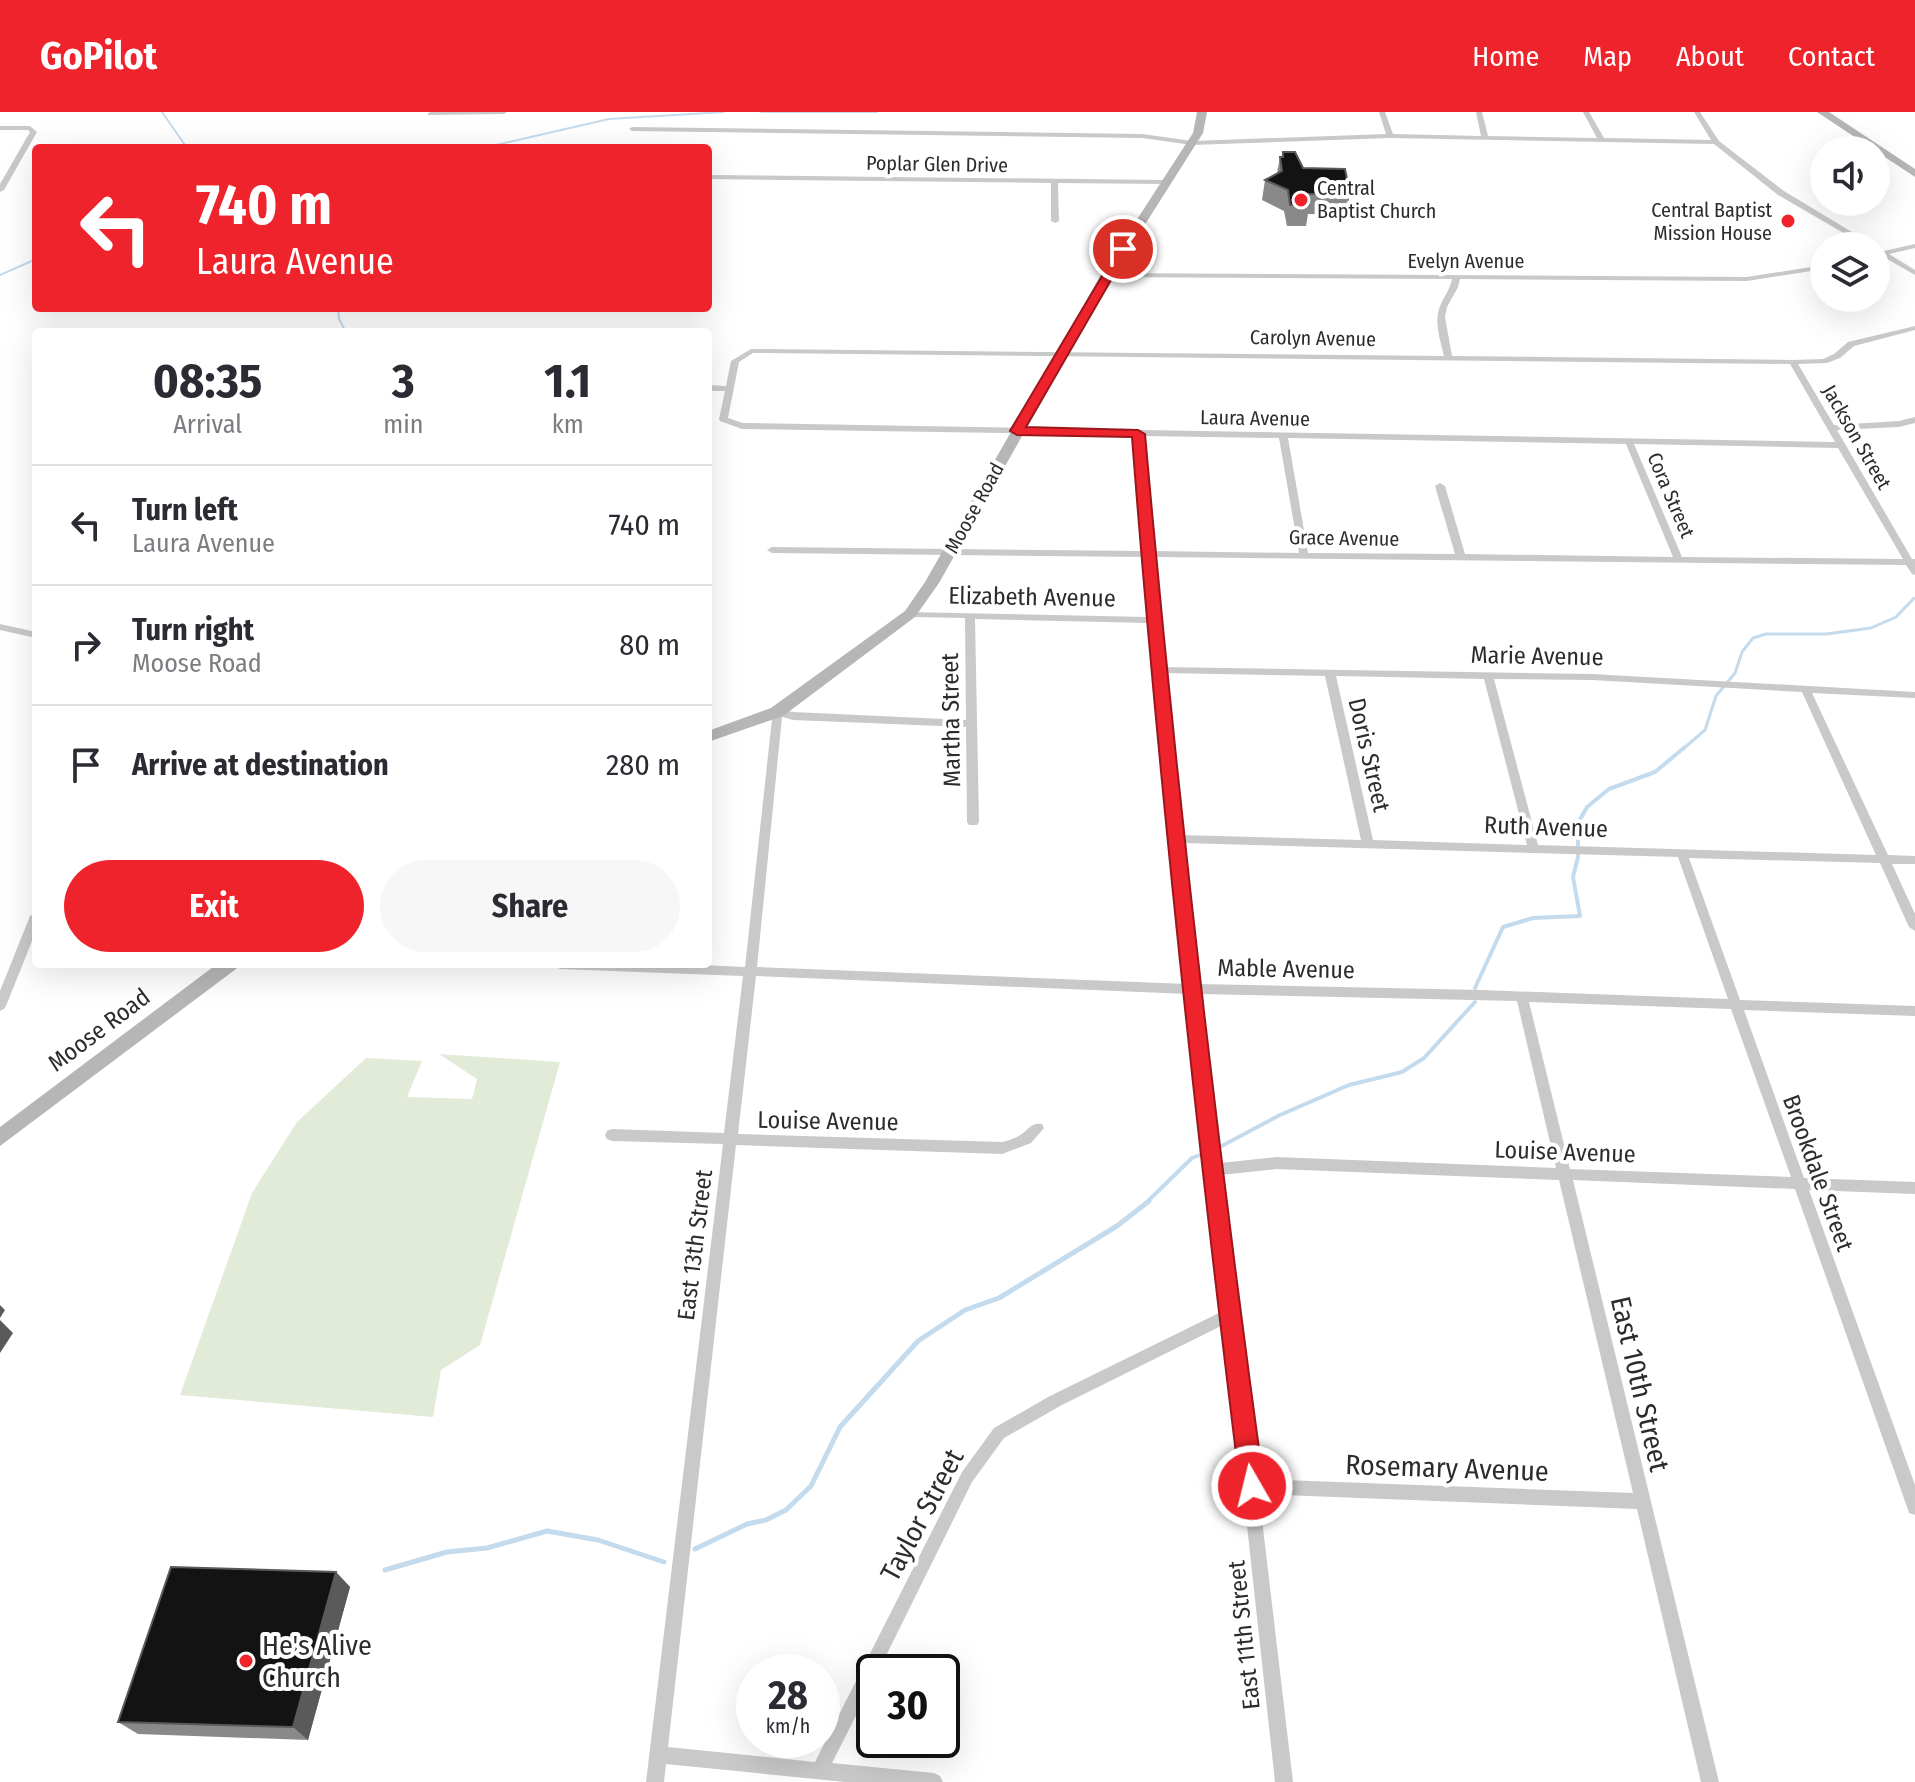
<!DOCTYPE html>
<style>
:root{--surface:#fff;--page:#f7f7f7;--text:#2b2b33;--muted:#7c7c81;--line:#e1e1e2;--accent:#ef232b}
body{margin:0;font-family:"Fira Sans Condensed",sans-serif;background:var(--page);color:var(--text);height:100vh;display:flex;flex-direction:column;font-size:30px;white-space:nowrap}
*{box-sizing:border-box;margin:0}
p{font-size:26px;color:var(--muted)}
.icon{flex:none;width:44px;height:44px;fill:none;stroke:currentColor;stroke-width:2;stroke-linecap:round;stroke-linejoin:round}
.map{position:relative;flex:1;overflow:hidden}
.details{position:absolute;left:32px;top:216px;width:680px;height:640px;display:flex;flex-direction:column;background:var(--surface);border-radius:8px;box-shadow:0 8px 32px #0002}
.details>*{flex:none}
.hud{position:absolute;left:32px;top:32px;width:680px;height:168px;border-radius:8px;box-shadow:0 8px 32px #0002;background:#ef232b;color:#fff;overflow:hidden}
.controls{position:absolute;left:1810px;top:24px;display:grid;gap:16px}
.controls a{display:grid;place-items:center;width:80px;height:80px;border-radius:50%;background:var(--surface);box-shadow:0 8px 32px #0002;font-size:40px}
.speed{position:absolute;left:736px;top:1542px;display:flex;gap:16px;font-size:40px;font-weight:700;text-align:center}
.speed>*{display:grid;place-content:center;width:104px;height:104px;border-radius:50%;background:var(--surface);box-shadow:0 8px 32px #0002;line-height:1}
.speed small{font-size:20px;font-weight:400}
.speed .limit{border:4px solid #111;border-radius:12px;background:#fff;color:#111}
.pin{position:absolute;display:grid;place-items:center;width:68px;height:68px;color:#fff;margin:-34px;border:4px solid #fff;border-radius:50%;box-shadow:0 2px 8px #0007}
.me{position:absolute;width:88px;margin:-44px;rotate:352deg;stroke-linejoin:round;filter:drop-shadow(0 0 6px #0008)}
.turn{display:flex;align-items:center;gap:28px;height:168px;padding:0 32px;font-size:36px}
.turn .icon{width:104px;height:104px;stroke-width:2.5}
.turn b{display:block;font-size:56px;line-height:68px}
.eta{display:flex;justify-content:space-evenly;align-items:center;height:136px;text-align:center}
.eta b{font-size:48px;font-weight:700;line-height:56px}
.button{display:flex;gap:16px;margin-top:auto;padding:16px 32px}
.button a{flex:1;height:92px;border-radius:48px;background:var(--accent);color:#fff;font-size:32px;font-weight:700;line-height:92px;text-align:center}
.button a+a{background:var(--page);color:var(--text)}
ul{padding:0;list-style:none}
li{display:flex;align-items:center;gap:24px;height:120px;padding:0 32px;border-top:2px solid var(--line)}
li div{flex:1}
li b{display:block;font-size:30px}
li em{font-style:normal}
header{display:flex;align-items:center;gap:48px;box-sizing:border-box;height:112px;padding:0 40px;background:var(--accent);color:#fff}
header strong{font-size:38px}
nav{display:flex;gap:44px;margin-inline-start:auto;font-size:28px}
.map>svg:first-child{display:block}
</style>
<header>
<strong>GoPilot</strong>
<nav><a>Home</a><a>Map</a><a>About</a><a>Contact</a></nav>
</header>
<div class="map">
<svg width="1915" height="1670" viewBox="0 0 1915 1670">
<rect width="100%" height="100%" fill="#fff"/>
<path fill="#e2ebd8" d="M 439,942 L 560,950 L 480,1233 L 441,1258 L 433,1305 L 180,1283 L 252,1081 L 297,1010 L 366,946 L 422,949 L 407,985 L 472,987 L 477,967 Z"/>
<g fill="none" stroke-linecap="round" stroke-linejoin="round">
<path stroke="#c3dbed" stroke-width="2" d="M 162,0 L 187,36
M 761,0 L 877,0
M 483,36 L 609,7 L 724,0
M 0,163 L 36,147
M 338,196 L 339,207 L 346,220"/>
<path stroke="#c3dbed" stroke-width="3" d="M 1683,637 L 1705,618 L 1716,584 L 1735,561 L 1742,540 L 1753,526 L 1766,522 L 1826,522 L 1871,516 L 1896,505 L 1914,486"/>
<path stroke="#c3dbed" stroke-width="4" d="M 1475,876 L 1503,815 L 1533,806 L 1580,804 L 1573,765 L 1578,745 L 1578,711 L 1587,695 L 1609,677 L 1655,660 L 1685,635
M 1216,1037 L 1280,1003 L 1349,973 L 1402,960 L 1424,946 L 1475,890
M 1146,1091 L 1192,1046 L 1208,1040"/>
<path stroke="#c3dbed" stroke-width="5" d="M 695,1437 L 747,1412 L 766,1408 L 786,1398 L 811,1374 L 840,1315 L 918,1229 L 965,1198 L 999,1186 L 1117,1114 L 1149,1089
M 385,1458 L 447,1440 L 487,1436 L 547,1419 L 598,1428 L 664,1450"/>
<path fill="#c9c9c9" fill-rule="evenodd" d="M 431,0 L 507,0 L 504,2 L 428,3 L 428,1 Z
M 1379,0 L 1385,0 L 1393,22 L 1481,24 L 1476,0 L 1482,0 L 1488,24 L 1597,26 L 1583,0 L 1589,0 L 1604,26 L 1711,28 L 1694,0 L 1700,0 L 1719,29 L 1784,79 L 1875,134 L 1866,134 L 1778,83 L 1714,32 L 1390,26 L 1192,33 L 1142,26 L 632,19 L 629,17 L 632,15 L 1142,22 L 1192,29 L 1386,22 Z
M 0,14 L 30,14 L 37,20 L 4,78 L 0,80 L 0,72 L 30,20 L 28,18 L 0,18 Z
M 708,63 L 1165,68 L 1169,70 L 1165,72 L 1058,71 L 1059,109 L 1055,111 L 1051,109 L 1051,71 L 708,67 Z
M 1915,132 L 1915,136 L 1889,142 L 1915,158 L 1915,163 L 1882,144 L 1876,143 L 1876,135 L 1884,139 Z
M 1824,153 L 1824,157 L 1747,169 L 1460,167 L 1458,175 L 1447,195 L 1445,205 L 1452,244 L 1793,248 L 1823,247 L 1834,242 L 1848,230 L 1915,214 L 1915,218 L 1854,234 L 1840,246 L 1827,251 L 1798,252 L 1834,313 L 1899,309 L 1915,305 L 1915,311 L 1899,315 L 1837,318 L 1912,447 L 1915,447 L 1915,463 L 1912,462 L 1906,453 L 1153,445 L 1162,555 L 1592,562 L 1915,580 L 1915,586 L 1812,581 L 1888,743 L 1915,744 L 1915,752 L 1892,752 L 1915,802 L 1915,819 L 1909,815 L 1880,751 L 1689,746 L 1740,888 L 1915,894 L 1915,904 L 1744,898 L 1804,1066 L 1915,1070 L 1915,1082 L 1809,1078 L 1915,1373 L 1915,1403 L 1909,1401 L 1907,1395 L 1795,1077 L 1573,1068 L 1719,1670 L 1701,1670 L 1637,1397 L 1259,1382 L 1293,1670 L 1275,1670 L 1225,1212 L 1060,1294 L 1004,1326 L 972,1370 L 878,1560 L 874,1560 L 874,1568 L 832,1651 L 934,1661 L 940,1664 L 943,1670 L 845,1670 L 666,1652 L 664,1670 L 646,1670 L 723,1032 L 612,1029 L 607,1027 L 605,1023 L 607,1019 L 612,1017 L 724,1021 L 743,864 L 560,857 L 556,855 L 554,852 L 679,852 L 745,855 L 773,598 L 777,596 L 793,600 L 966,608 L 965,506 L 910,505 L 907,504 L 907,500 L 1148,505 L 1143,445 L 772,441 L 767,438 L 772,435 L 1143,439 L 1134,323 L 742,317 L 720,309 L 719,307 L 725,279 L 708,279 L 708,273 L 726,274 L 731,249 L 751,237 L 1444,244 C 1440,227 1433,208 1441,192 C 1445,183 1450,177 1452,167 L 1104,165 L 1104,161 L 1107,161 L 1747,165 ZM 753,241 L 1790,252 L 1835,330 L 743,311 L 728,306 L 739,250 ZM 1142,324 L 1279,326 L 1299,441 L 1152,439 ZM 1288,326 L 1626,332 L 1673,445 L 1465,442 L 1445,374 L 1440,371 L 1435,374 L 1455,442 L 1308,441 ZM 1634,332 L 1838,336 L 1903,447 L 1682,445 ZM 975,507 L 1148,511 L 1187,872 L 757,855 L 782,605 L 793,608 L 966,615 L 967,710 L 969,713 L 977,713 L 979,710 ZM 1163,561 L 1325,564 L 1361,728 L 1181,723 ZM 1336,564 L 1484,567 L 1527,733 L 1373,728 ZM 1494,567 L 1592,568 L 1802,580 L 1876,743 L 1538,733 ZM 1182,731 L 1678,745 L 1728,887 L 1481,878 L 1199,872 ZM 756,864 L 1188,882 L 1223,1199 L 1050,1284 L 994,1316 L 962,1360 L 815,1650 L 668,1635 L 736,1033 L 1002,1042 L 1031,1031 L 1044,1016 L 1042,1012 C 1030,1010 1029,1018 1020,1023 C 1015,1027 1008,1028 1002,1030 L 738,1022 ZM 1200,882 L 1517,889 L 1556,1056 L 1276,1045 L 1220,1051 ZM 1529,890 L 1731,897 L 1791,1065 L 1570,1057 ZM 1276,1057 L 1559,1068 L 1633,1381 L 1257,1367 L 1221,1063 Z
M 0,512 L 36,520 L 36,526 L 0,518 Z
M 36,800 L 36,819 L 6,894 L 4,897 L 0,899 L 0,879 L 30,804 Z"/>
<path fill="#b6b6b6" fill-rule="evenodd" d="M 1197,0 L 1207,0 L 1203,21 L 1113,163 L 939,471 L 915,505 L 783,604 L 708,630 L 708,619 L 771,596 L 905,499 L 925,470 L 1101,163 L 1193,21 Z
M 1817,0 L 1829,0 L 1915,57 L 1915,65 Z
M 217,852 L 239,852 L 236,857 L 0,1034 L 0,1015 Z"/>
</g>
<path fill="#898989" d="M 1283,40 L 1303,56 L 1350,82 L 1346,103 L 1308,102 L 1306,114 L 1287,114 L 1284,99 L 1262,88 L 1265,68 L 1277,61 L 1280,45 L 1282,45 Z
M 336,1460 L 350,1475 L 308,1628 L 138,1622 L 118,1610 Z"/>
<path fill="#5a5a5a" d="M 0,1193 L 5,1198 L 0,1206 Z
M 0,1208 L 13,1221 L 0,1241 Z
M 336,1460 L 350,1475 L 308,1628 L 293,1615 Z"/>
<path fill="#131313" stroke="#5a5a5a" stroke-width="2" d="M 1283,40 L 1295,40 L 1303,56 L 1345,57 L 1350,82 L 1307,82 L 1309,93 L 1290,93 L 1288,78 L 1265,68 L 1282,59 L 1280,45 L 1283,45 Z
M 171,1455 L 336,1460 L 293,1615 L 118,1610 Z"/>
<path fill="#ef232b" stroke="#9b171c" stroke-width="2" d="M 1123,134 L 1129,137 L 1026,315 L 1138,318 L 1145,322 C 1176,673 1216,1024 1264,1374 L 1260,1382 L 1252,1385 L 1244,1382 L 1240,1374 C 1197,1025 1159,676 1132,325 L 1017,323 L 1010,319 L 1118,137 Z"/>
<g fill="#ef232b" stroke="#fff" stroke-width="3">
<circle cx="1301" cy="88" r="8"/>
<circle cx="1788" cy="109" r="8"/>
<circle cx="246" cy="1549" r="8"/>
</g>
<g text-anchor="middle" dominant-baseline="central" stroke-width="8" stroke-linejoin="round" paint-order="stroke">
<g font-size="20" fill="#2c2c2c" stroke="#fff">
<text transform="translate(937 52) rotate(1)">Poplar Glen Drive</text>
<text x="1466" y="149">Evelyn Avenue</text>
<text transform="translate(1313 226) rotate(1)">Carolyn Avenue</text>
<text transform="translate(1255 306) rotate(1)">Laura Avenue</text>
<text transform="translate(1857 325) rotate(60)">Jackson Street</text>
<text transform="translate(1671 383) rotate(67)">Cora Street</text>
<text transform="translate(974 396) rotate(-61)">Moose Road</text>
<text transform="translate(1344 426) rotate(1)">Grace Avenue</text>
</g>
<g font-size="20" fill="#2c2c2c" stroke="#fff" text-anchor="start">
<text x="1317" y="76">Central<tspan x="1317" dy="23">Baptist Church</tspan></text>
<text x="1772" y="98" text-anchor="end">Central Baptist<tspan x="1772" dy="23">Mission House</tspan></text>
</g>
<g font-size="24" fill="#2c2c2c" stroke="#fff">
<text transform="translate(1032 485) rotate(1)">Elizabeth Avenue</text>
<text transform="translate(1537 544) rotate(1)">Marie Avenue</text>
<text transform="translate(951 608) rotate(-91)">Martha Street</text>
<text transform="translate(1369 643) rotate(77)">Doris Street</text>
<text transform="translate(1546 715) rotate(2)">Ruth Avenue</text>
<text transform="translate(1286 857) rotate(1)">Mable Avenue</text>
<text transform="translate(99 918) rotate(-37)">Moose Road</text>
<text transform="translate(828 1009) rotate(1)">Louise Avenue</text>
<text transform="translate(1565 1040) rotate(2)">Louise Avenue</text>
<text transform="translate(1818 1061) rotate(70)">Brookdale Street</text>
<text transform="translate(695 1133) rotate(-83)">East 13th Street</text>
<text transform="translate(1244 1523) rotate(-96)">East 11th Street</text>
</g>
<g font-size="28" fill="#2c2c2c" stroke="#fff">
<text transform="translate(1640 1272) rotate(77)">East 10th Street</text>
<text transform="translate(1447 1356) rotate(2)">Rosemary Avenue</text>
<text transform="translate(922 1403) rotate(-62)">Taylor Street</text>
</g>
<g font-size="28" fill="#2c2c2c" stroke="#fff" text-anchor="start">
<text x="262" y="1533">He's Alive<tspan x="262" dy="32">Church</tspan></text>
</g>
</g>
</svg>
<div class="controls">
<a><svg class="icon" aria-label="sound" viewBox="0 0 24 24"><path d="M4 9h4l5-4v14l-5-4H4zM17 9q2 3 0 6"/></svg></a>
<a><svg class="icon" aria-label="layers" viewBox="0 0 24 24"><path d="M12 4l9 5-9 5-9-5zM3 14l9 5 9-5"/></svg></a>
</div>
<div class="speed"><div>28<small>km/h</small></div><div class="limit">30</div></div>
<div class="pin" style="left:1123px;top:137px;background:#d93025"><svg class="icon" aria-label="arrive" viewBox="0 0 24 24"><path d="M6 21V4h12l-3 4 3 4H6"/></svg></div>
<svg class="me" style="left:1252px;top:1374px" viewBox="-20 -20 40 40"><circle r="17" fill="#ef232b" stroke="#fff" stroke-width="3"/><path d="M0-11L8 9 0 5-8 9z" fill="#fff"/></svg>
<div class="hud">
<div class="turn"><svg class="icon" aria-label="left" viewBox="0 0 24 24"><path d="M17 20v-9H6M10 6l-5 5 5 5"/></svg><div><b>740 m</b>Laura Avenue</div></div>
</div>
<section class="details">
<div class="eta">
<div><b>08:35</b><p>Arrival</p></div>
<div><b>3</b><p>min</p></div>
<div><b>1.1</b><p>km</p></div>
</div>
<ul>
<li><svg class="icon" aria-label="left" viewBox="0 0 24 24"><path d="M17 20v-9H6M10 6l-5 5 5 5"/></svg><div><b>Turn left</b><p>Laura Avenue</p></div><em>740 m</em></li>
<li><svg class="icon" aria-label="right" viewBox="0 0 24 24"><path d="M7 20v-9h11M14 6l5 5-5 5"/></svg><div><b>Turn right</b><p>Moose Road</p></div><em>80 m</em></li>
<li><svg class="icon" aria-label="arrive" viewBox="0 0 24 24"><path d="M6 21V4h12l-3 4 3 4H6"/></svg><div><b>Arrive at destination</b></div><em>280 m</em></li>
</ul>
<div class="button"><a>Exit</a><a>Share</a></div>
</section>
</div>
